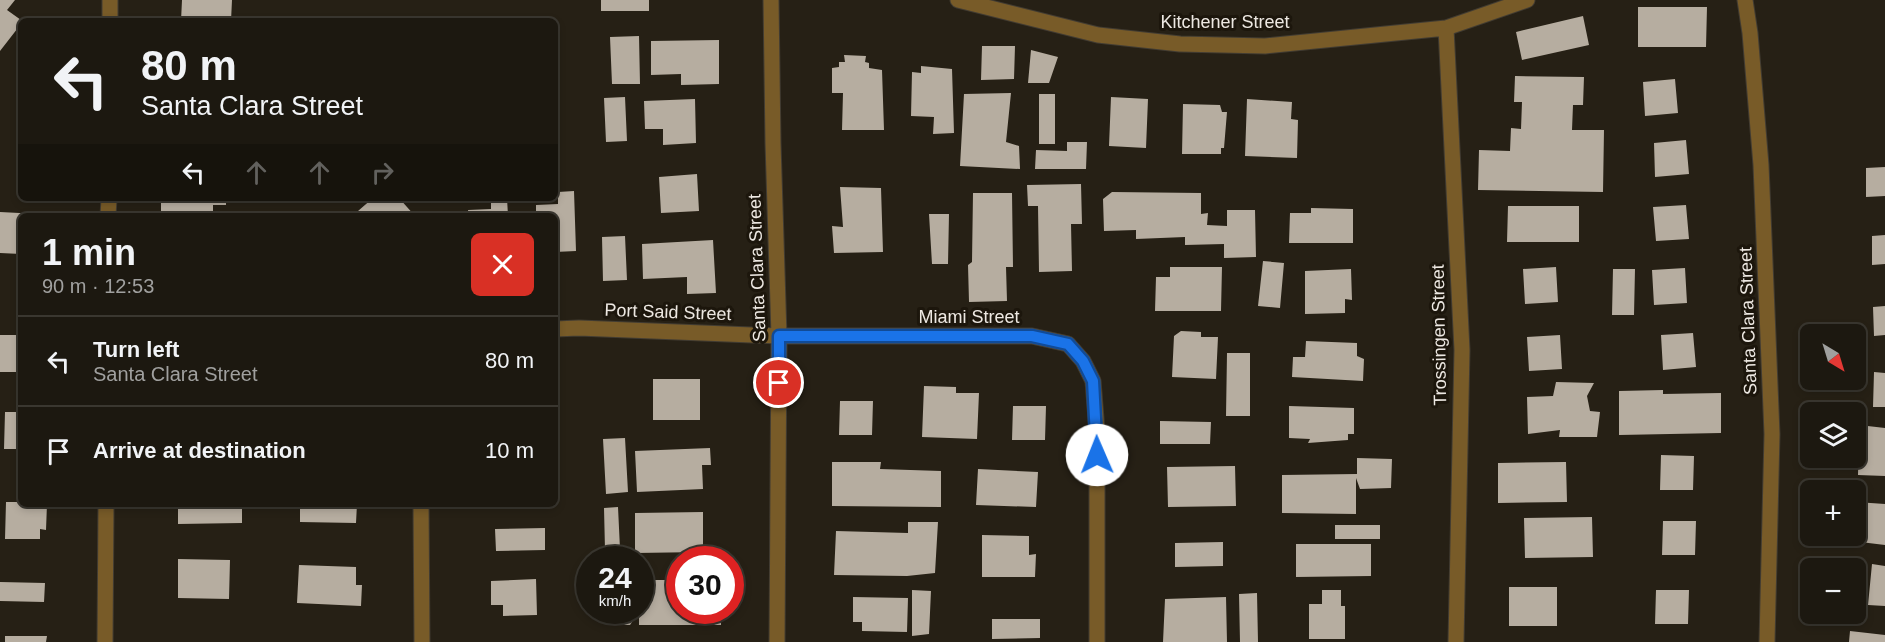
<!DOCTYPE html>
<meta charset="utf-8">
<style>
:root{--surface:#1c1810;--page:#252119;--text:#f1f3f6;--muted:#a0a09f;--line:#3a3730}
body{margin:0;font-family:Arial,sans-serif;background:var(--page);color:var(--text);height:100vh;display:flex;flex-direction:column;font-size:22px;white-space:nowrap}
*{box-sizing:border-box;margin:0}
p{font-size:20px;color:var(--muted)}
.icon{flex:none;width:33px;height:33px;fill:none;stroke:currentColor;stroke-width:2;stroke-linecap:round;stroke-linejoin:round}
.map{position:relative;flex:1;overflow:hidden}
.drawer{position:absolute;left:18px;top:213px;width:540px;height:294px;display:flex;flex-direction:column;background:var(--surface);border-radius:9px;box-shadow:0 3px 9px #0003,0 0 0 2px var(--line)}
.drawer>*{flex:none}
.guide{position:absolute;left:18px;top:18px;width:540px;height:183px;border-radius:9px;box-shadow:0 3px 9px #0003,0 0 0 2px var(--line);background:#1c1810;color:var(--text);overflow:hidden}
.needle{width:39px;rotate:142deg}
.tools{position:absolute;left:1800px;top:324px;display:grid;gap:12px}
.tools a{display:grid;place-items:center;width:66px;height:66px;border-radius:9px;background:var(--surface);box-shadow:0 3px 9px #0003,0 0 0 2px var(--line);font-size:30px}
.speed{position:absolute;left:576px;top:546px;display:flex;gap:12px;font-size:30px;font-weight:700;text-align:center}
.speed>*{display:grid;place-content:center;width:78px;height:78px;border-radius:50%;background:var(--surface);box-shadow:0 3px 9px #0003,0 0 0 2px var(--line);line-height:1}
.speed small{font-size:15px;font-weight:400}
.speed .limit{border:9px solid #d22;background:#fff;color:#111}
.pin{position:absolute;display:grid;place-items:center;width:51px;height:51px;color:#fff;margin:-26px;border:3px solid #fff;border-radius:50%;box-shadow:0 2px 6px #0007}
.me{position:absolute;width:66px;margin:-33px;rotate:359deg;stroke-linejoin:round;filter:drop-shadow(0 0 4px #0008)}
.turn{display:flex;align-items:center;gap:21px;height:126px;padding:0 24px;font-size:27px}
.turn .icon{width:78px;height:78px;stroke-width:2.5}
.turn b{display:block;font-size:42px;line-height:51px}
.lanes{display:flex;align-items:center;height:57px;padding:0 24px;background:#0003;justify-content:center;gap:30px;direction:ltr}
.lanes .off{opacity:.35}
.round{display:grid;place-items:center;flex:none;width:63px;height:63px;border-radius:9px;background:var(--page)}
.overview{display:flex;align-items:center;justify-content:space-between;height:102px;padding:0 24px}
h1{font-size:36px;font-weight:600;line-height:45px}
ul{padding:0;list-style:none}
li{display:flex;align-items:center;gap:18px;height:90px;padding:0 24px;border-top:2px solid var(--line)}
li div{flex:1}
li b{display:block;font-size:22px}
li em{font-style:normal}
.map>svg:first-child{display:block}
</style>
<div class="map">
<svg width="1885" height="642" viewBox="0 0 1885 642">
<rect width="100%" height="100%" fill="#262015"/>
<path fill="#b6ada0" d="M 0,0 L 15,0 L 7,10 L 21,20 L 21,24 L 0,51 Z
M 182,0 L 232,0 L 231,21 L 181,21 Z
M 601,0 L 649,0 L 649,11 L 601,11 Z
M 1638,7 L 1707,7 L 1706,47 L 1638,47 Z
M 1583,16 L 1589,45 L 1522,60 L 1516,32 Z
M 639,36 L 640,84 L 612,84 L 610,37 Z
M 719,40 L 719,84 L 681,85 L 681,74 L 651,75 L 651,41 Z
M 982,46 L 1015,46 L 1014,79 L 981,80 Z
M 1031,50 L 1058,57 L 1049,83 L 1028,83 Z
M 844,55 L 866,56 L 865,62 L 869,63 L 869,68 L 882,70 L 884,130 L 842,130 L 843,93 L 832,93 L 832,68 L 839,67 L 839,62 L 845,62 Z
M 921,66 L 952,69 L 954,133 L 933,134 L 934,117 L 911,116 L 912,72 L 921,73 Z
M 1515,76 L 1584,77 L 1583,105 L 1573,105 L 1572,130 L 1604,130 L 1603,192 L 1478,190 L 1479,150 L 1510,151 L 1511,128 L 1521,129 L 1522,102 L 1514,102 Z
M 1675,79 L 1678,113 L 1645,116 L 1643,82 Z
M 1011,93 L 1006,142 L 1019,146 L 1020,169 L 960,166 L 964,94 Z
M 1039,94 L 1055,94 L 1055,144 L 1039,144 Z
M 625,97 L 627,141 L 606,142 L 604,98 Z
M 1111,97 L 1148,99 L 1146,148 L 1109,146 Z
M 695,99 L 696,143 L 663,145 L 663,129 L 645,129 L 644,101 Z
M 1247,99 L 1292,102 L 1291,119 L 1298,120 L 1297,158 L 1245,156 Z
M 1183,104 L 1220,105 L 1222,112 L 1227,112 L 1224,148 L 1221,148 L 1221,154 L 1182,154 Z
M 1686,140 L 1689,174 L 1655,177 L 1654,143 Z
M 1067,142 L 1087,142 L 1086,169 L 1035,169 L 1036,150 L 1067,151 Z
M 1885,167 L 1885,196 L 1866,197 L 1866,168 Z
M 697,174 L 699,211 L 661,213 L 659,177 Z
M 1081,184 L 1082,224 L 1071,224 L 1072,271 L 1039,272 L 1038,206 L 1028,206 L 1027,185 Z
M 840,187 L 881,188 L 883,252 L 834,253 L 832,226 L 843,227 Z
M 574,191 L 576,251 L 555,252 L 555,216 L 536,216 L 536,205 L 558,204 L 558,192 Z
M 1112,192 L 1201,193 L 1201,214 L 1208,213 L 1207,225 L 1227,226 L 1227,210 L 1255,210 L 1256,257 L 1224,258 L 1224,244 L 1185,245 L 1185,237 L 1136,239 L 1136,230 L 1104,231 L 1103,199 Z
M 973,193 L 1012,193 L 1013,267 L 1006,267 L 1007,301 L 969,302 L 968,265 L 972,262 Z
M 161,198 L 226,198 L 226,205 L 213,205 L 213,213 L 161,214 Z
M 373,198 L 399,198 L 415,216 L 362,216 L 358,211 Z
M 491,198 L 507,198 L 508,216 L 469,216 L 468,210 L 491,209 Z
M 1686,205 L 1689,239 L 1656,241 L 1653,207 Z
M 1508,206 L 1579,206 L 1579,242 L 1507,242 Z
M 1311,208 L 1353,209 L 1353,243 L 1289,243 L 1290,213 L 1311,213 Z
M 0,212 L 39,214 L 39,216 L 21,216 L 21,254 L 0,253 Z
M 929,214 L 949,214 L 948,264 L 932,264 Z
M 1885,235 L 1885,264 L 1872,265 L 1872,236 Z
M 625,236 L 627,280 L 603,281 L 602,237 Z
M 713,240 L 716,293 L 687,294 L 687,277 L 643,279 L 642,244 Z
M 1263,261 L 1284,263 L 1280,308 L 1258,306 Z
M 1170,267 L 1222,267 L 1221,311 L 1155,311 L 1156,277 L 1170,277 Z
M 1556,267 L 1558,302 L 1525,304 L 1523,269 Z
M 1685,268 L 1687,303 L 1654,305 L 1652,270 Z
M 1351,269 L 1352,300 L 1345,299 L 1345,313 L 1305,314 L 1305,271 Z
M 1613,269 L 1635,269 L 1634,315 L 1612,315 Z
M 1885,306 L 1885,335 L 1874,336 L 1873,307 Z
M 1181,331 L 1201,332 L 1201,337 L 1218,337 L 1216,379 L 1172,377 L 1174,336 Z
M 1693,333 L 1696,367 L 1663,370 L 1661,335 Z
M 0,335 L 21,335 L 21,372 L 0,372 Z
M 1560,335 L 1562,369 L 1529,371 L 1527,337 Z
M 1306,341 L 1357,343 L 1357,356 L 1364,359 L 1363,381 L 1292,377 L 1293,357 L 1305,357 Z
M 1227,353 L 1250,353 L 1250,416 L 1226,416 Z
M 1874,372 L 1885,373 L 1885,407 L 1873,407 Z
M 653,379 L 700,379 L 700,420 L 653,420 Z
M 1556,382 L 1594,383 L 1587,396 L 1590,411 L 1600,412 L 1597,437 L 1559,437 L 1560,430 L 1528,434 L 1527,397 L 1553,396 Z
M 924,386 L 956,387 L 956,393 L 979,393 L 977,439 L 922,437 Z
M 1663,390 L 1663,394 L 1721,393 L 1721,433 L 1619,435 L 1619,391 Z
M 840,401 L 873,401 L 872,435 L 839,435 Z
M 1013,406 L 1046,406 L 1045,440 L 1012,440 Z
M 1289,406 L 1354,408 L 1354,434 L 1348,434 L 1348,440 L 1308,443 L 1310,439 L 1289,438 Z
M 5,412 L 21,412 L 21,449 L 4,449 Z
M 1160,421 L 1211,422 L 1210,444 L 1160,444 Z
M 1859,425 L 1885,428 L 1885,476 L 1858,475 Z
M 625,438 L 628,492 L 606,494 L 603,439 Z
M 710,448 L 711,465 L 702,465 L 703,489 L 637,492 L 635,451 Z
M 1661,455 L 1694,456 L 1693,490 L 1660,490 Z
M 1357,458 L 1392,459 L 1391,488 L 1360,489 L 1356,478 L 1356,514 L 1282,513 L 1282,475 L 1357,474 Z
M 832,462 L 881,462 L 880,469 L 941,471 L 941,507 L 832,506 Z
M 1566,462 L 1567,502 L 1498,503 L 1498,463 Z
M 1235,466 L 1236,506 L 1168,507 L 1167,467 Z
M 978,469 L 1038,472 L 1036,507 L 976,505 Z
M 6,502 L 21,502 L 21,504 L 47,504 L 46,530 L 40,529 L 40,539 L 5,539 Z
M 1856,502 L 1885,504 L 1885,545 L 1852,541 L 1853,536 L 1856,536 Z
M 178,504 L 242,504 L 242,523 L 178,524 Z
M 300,504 L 357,504 L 356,523 L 300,522 Z
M 618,507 L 620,549 L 605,550 L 604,508 Z
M 703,512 L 703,552 L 635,553 L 635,513 Z
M 1592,517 L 1593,557 L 1525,558 L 1524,518 Z
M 1663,521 L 1696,521 L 1695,555 L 1662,555 Z
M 908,522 L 938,522 L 935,573 L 907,576 L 834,575 L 836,531 L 908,533 Z
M 1335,525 L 1380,525 L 1380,539 L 1335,539 Z
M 545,528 L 545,550 L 496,551 L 495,529 Z
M 982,535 L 1029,536 L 1029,555 L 1036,554 L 1035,577 L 982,577 Z
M 1223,542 L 1223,566 L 1175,567 L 1175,543 Z
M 1296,544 L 1371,544 L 1371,576 L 1296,577 Z
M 178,559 L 230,560 L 229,599 L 178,598 Z
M 1872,564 L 1885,566 L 1885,606 L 1868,605 Z
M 299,565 L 356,567 L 356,585 L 362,585 L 361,606 L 297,603 Z
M 536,579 L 537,615 L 503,616 L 503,605 L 491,605 L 491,581 Z
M 640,580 L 680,580 L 680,610 L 721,610 L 721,625 L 639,625 L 639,612 L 630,625 L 606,625 L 605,610 L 640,610 Z
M 0,582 L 45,583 L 44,602 L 0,601 Z
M 1509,587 L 1557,587 L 1557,626 L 1509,626 Z
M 912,590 L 931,591 L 929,634 L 912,636 Z
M 1322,590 L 1341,590 L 1341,606 L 1345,606 L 1345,639 L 1309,639 L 1309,604 L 1322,604 Z
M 1656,590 L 1689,590 L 1688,624 L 1655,624 Z
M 1257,593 L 1258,642 L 1240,642 L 1239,594 Z
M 853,597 L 908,598 L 907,632 L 862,631 L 862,622 L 853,622 Z
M 1226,597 L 1227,642 L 1163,642 L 1165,599 Z
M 992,619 L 1040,619 L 1040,638 L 992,639 Z
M 1850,631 L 1885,635 L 1885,642 L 1849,642 Z
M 5,636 L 47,636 L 46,642 L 5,642 Z"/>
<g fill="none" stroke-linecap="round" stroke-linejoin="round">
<g stroke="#423c32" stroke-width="17">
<path id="street" d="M 771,0 L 773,143 L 779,336 L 777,642
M 958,0 L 1098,35 L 1180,44 L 1265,46 L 1446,28 L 1527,0
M 1745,0 L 1750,33 L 1761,165 L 1772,434 L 1767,642
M 110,21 L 110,0
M 1446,28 L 1462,350 L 1456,642
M 108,216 L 109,198
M 555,329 L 579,328 L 779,336 L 1032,336 L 1068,344 L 1083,361 L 1093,381 L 1097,432 L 1097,642
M 421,504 L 422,642
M 105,642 L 106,504"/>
</g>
<use href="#street" stroke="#785b28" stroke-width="15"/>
</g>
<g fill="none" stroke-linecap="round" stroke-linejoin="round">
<g stroke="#114b97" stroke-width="15">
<path id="route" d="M 779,383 L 779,336 L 1032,336 L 1068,344 L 1083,361 L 1093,381 L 1097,455"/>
</g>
<use href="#route" stroke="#1a73e8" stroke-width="10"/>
</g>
<g text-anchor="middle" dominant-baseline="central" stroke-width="6" stroke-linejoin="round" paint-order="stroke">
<g font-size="18" fill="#ede8e2" stroke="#1c160c">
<text x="1225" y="22">Kitchener Street</text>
<text transform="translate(757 268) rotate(-92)">Santa Clara Street</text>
<text transform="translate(668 312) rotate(2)">Port Said Street</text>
<text x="969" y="317">Miami Street</text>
<text transform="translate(1748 321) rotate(-92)">Santa Clara Street</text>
<text transform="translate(1439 335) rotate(-91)">Trossingen Street</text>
</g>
</g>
</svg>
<div class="tools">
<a><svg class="needle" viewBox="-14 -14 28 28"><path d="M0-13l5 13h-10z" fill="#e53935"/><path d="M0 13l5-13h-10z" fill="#a0a09f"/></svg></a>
<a><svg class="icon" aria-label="layers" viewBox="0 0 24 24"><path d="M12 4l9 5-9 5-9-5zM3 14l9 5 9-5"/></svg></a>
<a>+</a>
<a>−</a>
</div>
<div class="speed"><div>24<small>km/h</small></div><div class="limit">30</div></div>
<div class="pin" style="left:779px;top:383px;background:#d93025"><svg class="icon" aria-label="arrive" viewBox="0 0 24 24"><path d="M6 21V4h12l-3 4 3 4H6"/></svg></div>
<svg class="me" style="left:1097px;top:455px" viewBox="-20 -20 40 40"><circle r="19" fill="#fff"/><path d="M0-13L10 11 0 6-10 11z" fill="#1a73e8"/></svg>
<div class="guide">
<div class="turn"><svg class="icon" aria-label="left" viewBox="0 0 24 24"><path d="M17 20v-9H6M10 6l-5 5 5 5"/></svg><div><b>80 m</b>Santa Clara Street</div></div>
<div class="lanes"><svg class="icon" aria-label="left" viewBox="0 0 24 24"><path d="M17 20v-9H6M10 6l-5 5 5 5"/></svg><svg class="icon off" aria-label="ahead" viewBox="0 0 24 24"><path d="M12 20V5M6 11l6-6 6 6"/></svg><svg class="icon off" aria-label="ahead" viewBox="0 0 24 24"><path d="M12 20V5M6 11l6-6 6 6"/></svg><svg class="icon off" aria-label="right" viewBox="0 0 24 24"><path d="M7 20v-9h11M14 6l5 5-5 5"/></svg></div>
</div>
<section class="drawer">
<div class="overview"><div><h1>1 min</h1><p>90 m · 12:53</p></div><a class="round" style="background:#d93025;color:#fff"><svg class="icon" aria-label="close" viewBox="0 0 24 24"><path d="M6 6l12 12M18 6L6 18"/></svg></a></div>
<ul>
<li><svg class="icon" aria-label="left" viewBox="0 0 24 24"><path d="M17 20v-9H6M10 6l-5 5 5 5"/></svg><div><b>Turn left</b><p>Santa Clara Street</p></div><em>80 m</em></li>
<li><svg class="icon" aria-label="arrive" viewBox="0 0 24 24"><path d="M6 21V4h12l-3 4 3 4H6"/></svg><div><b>Arrive at destination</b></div><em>10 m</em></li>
</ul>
</section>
</div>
